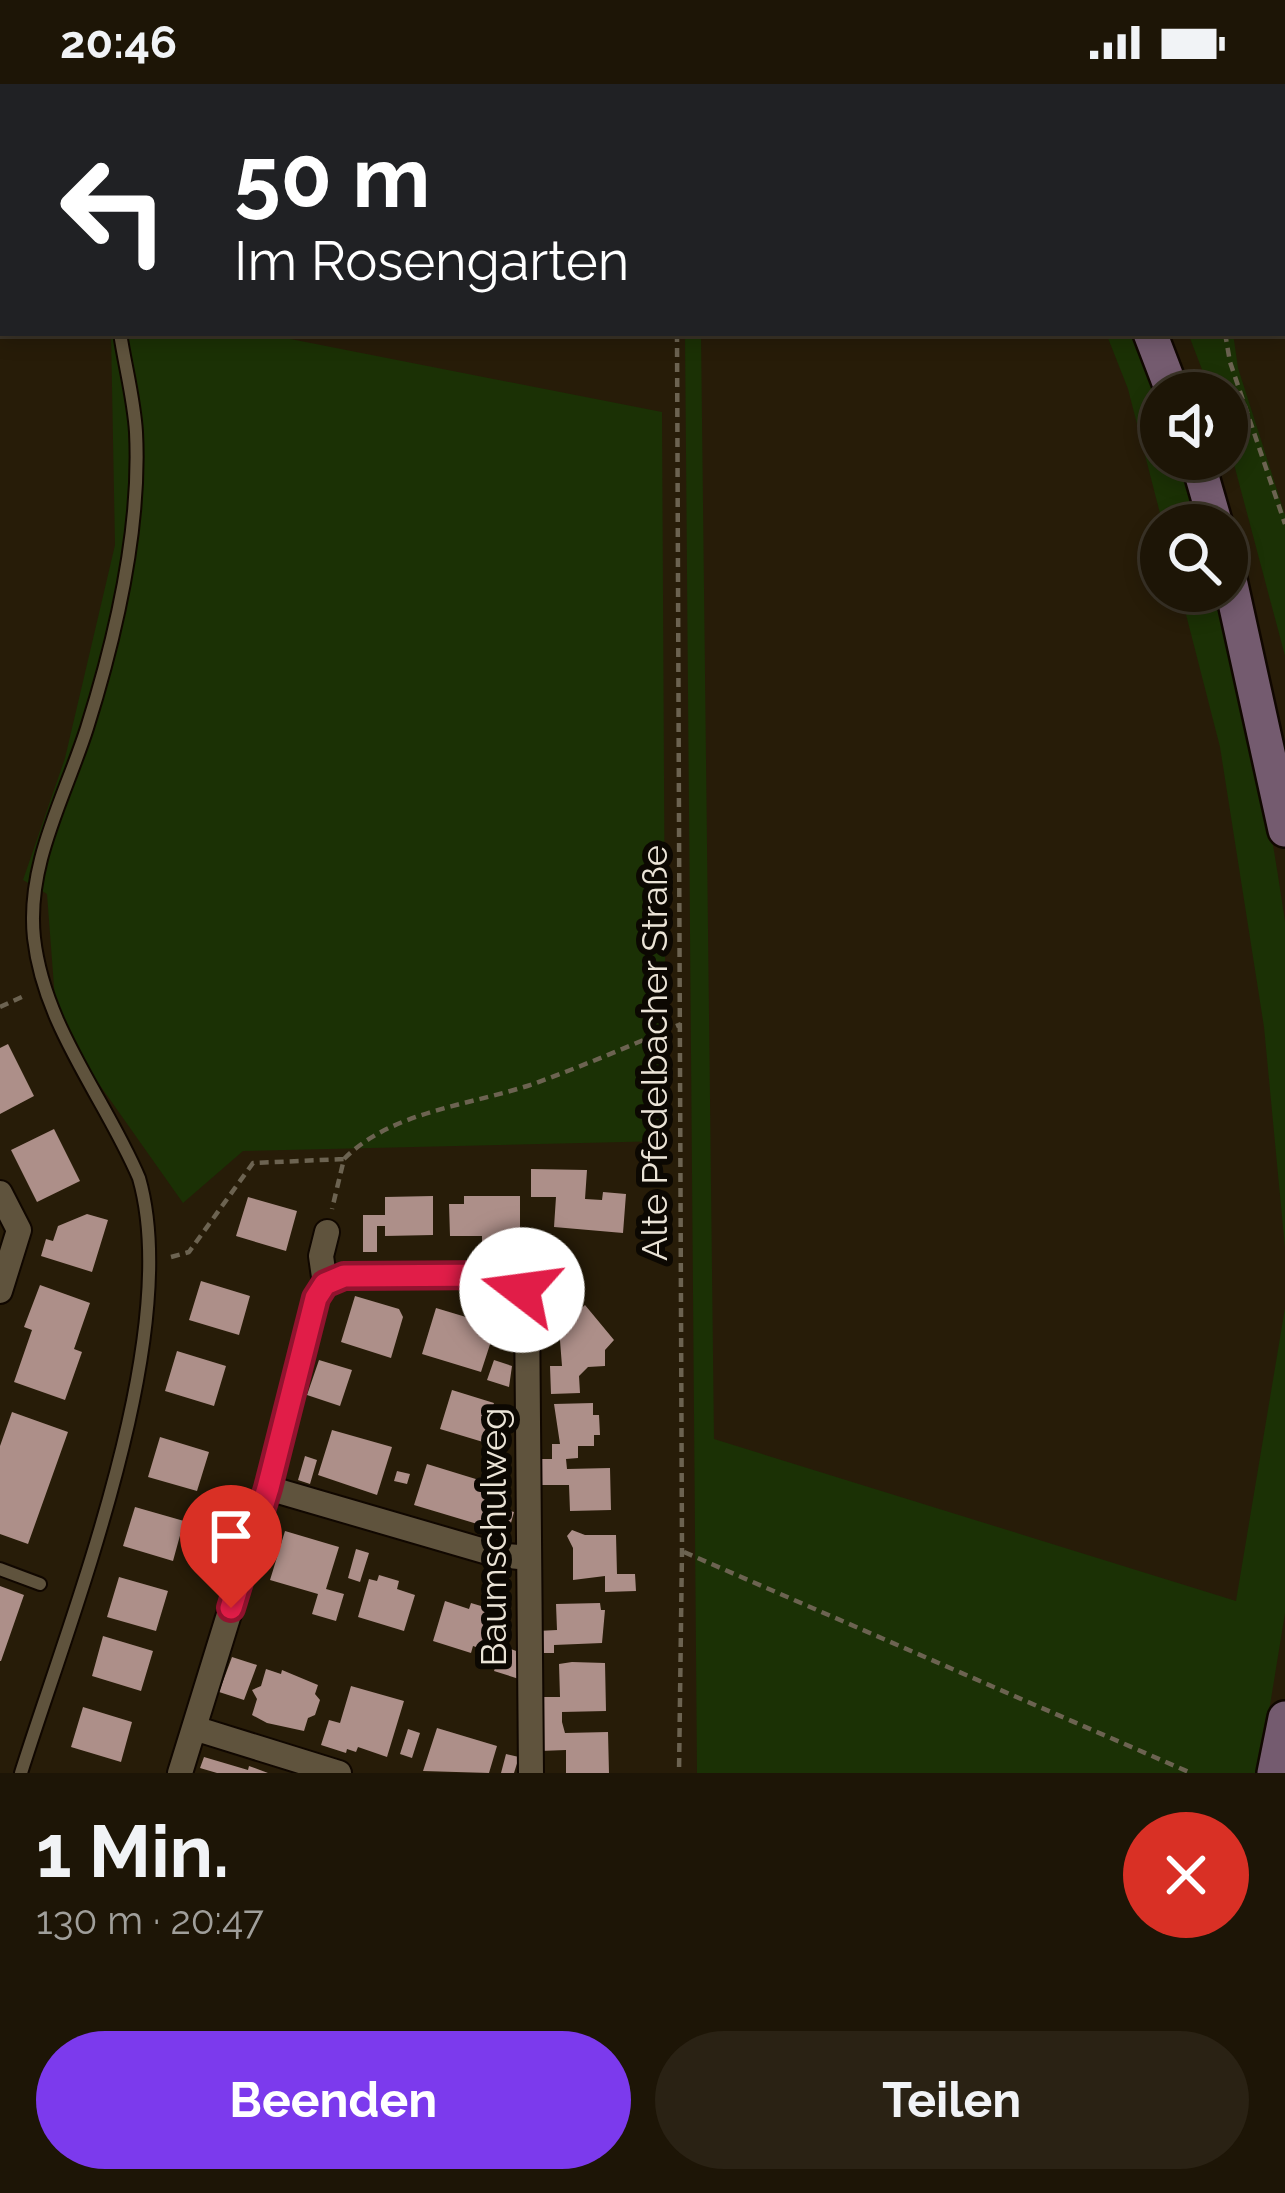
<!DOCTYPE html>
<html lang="de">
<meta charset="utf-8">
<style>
:root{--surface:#1d1506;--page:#2a2214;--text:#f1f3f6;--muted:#a09f9b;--line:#3b3428;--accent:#7c3aed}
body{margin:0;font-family:Raleway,sans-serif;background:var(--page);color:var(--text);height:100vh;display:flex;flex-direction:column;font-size:45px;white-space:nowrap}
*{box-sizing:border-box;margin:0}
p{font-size:39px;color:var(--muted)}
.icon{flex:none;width:66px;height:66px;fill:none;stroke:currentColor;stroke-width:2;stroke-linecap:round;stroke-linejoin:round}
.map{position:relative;height:1689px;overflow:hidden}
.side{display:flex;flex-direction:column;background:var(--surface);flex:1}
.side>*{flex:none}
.top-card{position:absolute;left:0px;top:0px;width:1287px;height:252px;box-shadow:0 6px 18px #0003,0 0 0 3px var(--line);background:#202124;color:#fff;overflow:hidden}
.controls{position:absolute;left:1140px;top:288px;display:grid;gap:24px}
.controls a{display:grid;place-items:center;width:108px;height:108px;border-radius:50%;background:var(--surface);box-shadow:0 6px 18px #0003,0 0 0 3px var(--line);font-size:60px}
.pin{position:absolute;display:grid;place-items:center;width:102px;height:102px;color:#fff;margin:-123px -51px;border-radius:50% 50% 50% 0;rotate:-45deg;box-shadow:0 0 12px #0007}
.pin .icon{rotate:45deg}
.me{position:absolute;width:132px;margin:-66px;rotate:285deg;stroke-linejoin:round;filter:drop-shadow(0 0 9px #0008)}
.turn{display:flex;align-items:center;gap:42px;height:252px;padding:0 36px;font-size:54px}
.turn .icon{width:156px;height:156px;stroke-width:2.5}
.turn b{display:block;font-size:84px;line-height:102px}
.round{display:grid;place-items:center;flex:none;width:126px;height:126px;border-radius:63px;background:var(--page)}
.head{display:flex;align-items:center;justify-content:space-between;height:204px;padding:0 36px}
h1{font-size:72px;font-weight:700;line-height:90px}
.cta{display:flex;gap:24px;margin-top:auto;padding:24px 36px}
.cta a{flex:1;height:138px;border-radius:72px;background:var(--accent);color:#fff;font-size:48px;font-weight:700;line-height:138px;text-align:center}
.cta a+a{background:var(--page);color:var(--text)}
.status{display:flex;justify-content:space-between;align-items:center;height:84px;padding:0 60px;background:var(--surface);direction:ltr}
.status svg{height:33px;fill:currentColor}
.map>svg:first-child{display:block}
</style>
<div class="status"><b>20:46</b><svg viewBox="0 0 49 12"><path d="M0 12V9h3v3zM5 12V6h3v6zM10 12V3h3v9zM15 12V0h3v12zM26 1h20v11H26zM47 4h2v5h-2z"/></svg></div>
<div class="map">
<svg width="1285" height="1689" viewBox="0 0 1285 1689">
<rect width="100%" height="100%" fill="#271c08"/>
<path fill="#1b3105" d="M 427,0 L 650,0 L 650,3 L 427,3 Z
M 111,249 L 260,249 L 662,328 L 666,1057 L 243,1067 L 183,1119 L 94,993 L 55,916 L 47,810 L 23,796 L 65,674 L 115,461 Z
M 685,249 L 701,249 L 714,1355 L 1236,1517 L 1285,1224 L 1285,1529 L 1259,1689 L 697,1689 Z
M 1106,249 L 1134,249 L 1161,321 L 1161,375 L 1180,375 L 1200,441 L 1163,441 L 1128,305 Z
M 1188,249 L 1233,249 L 1238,284 L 1285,431 L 1285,572 L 1227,354 L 1227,309 L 1211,309 Z
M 1180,507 L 1220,507 C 1247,617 1269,726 1285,838 L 1285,1164 L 1264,943 L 1220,663 Z"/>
<path fill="#ad8f89" d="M 8,960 L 34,1012 L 0,1030 L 0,964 Z
M 54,1045 L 80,1097 L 37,1118 L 11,1066 Z
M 531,1085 L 587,1086 L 585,1115 L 602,1116 L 603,1108 L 626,1110 L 623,1149 L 554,1143 L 556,1113 L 531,1113 Z
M 433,1112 L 433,1151 L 385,1152 L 385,1142 L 377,1142 L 377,1168 L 363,1168 L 363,1131 L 385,1131 L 385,1113 Z
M 464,1112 L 520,1112 L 520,1152 L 502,1152 L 503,1159 L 482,1159 L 482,1152 L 450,1152 L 449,1120 L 464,1120 Z
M 248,1113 L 297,1127 L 286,1167 L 236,1152 Z
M 87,1130 L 108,1136 L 92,1188 L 41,1172 L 46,1155 L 53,1157 L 58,1142 Z
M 201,1197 L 250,1212 L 239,1251 L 189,1236 Z
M 40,1201 L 90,1219 L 74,1265 L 82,1268 L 65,1316 L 14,1298 L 32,1246 L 24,1243 Z
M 355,1212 L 399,1225 L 403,1233 L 391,1274 L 341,1258 Z
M 585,1221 L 614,1256 L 605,1266 L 605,1282 L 588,1283 L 579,1292 L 580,1309 L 551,1310 L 550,1282 L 562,1282 L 558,1231 L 575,1230 Z
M 436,1224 L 496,1242 L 481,1288 L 422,1270 Z
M 177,1267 L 226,1282 L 214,1322 L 165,1307 Z
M 319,1276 L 352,1286 L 340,1322 L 307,1311 Z
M 494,1276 L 512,1282 L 509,1303 L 487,1296 Z
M 452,1306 L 494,1319 L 490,1331 L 495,1332 L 483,1358 L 440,1345 Z
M 593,1319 L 593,1331 L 599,1331 L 600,1351 L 594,1351 L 594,1362 L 578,1362 L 578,1374 L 566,1375 L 567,1385 L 610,1384 L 611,1426 L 570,1427 L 569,1401 L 542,1401 L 542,1375 L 552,1375 L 552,1360 L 560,1360 L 554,1320 Z
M 12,1328 L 68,1348 L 28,1460 L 0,1450 L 0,1362 Z
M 332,1346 L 392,1363 L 377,1411 L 318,1391 Z
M 160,1353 L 209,1368 L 197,1407 L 148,1393 Z
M 305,1372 L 317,1376 L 310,1400 L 298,1396 Z
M 427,1380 L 479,1396 L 477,1402 L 495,1407 L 491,1421 L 514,1428 L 507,1453 L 483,1446 L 484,1442 L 414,1421 Z
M 397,1387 L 410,1390 L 407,1400 L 394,1397 Z
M 135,1423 L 184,1437 L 173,1477 L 123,1462 Z
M 572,1446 L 585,1451 L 616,1451 L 617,1490 L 635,1490 L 636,1507 L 605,1508 L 605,1492 L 573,1496 L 573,1464 L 567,1452 Z
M 285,1447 L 339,1463 L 326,1505 L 344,1510 L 336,1537 L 312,1530 L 318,1510 L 270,1496 Z
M 356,1465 L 369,1469 L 360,1498 L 348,1494 Z
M 379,1491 L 399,1497 L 397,1505 L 415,1511 L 404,1547 L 358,1533 L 369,1495 L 377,1497 Z
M 119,1493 L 168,1507 L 156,1547 L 107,1533 Z
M 0,1502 L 24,1511 L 1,1577 L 0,1577 Z
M 445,1517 L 469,1525 L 471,1519 L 491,1525 L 488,1534 L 501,1537 L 488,1567 L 473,1562 L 471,1569 L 433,1557 Z
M 600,1519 L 601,1526 L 605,1526 L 602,1559 L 554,1561 L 554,1569 L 537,1569 L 537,1547 L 557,1546 L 556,1520 Z
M 103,1552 L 153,1567 L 141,1607 L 92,1592 Z
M 502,1562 L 519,1568 L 519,1595 L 494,1587 Z
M 232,1573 L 257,1581 L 244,1616 L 219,1608 Z
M 572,1578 L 605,1579 L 606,1627 L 562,1628 L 562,1638 L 565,1649 L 608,1648 L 609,1689 L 566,1689 L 566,1666 L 540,1667 L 538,1613 L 560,1613 L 559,1580 Z
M 266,1585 L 281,1590 L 282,1586 L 318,1601 L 315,1610 L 320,1616 L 315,1631 L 308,1634 L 304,1647 L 267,1639 L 252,1631 L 257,1615 L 252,1606 L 261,1602 Z
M 351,1602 L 404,1617 L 387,1673 L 358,1663 L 356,1668 L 347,1665 L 346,1669 L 321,1661 L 329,1636 L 340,1639 Z
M 83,1623 L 132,1638 L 121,1678 L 71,1663 Z
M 437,1644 L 497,1662 L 489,1689 L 423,1687 Z
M 408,1645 L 420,1649 L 412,1674 L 400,1670 Z
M 506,1670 L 519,1673 L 514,1689 L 501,1689 Z
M 204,1673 L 248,1686 L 249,1682 L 268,1689 L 217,1689 L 200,1684 Z"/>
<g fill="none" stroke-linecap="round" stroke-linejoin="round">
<g stroke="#100700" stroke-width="16">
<path id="lane" d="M 70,0 L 70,3
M 0,1485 L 40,1500
M 21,1689 C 70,1533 184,1251 139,1094 C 105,1014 44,943 34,854 C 26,780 65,713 87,644 C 116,552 141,445 136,348 C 134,315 125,282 120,249"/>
</g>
<g stroke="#100700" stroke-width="28">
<path id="street" d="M 0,1109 L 19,1146 L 0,1207
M 325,1200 L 343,1192 L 501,1191 L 519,1199 L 527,1220 L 531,1689
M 268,1404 L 498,1471 L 529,1474
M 194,1644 L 339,1689
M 180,1689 L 268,1404 L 316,1215 L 325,1200 L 321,1172 L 327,1148"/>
</g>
<g stroke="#100700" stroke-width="38">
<path id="secondary" d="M 1040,0 L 1041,3
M 1150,249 L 1173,309
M 1197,375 L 1216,441
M 1227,482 L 1285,746
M 1274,1689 L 1285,1634"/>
</g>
<path stroke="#6c6351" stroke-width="4.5" stroke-dasharray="9 6" stroke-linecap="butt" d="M 671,0 L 671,3
M 1273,3 L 1273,0
M 677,249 L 682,1467 L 679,1689
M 1225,249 L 1230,278 L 1285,440
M 0,923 L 26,911
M 344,1075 C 391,1027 472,1021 533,1000 C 583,982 632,961 681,940
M 171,1173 L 189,1168 L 253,1079 L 344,1075 L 332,1125
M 684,1468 L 1191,1689"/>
<use href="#lane" stroke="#5f533d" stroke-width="12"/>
<use href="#street" stroke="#5f533d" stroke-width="24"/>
<use href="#secondary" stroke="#745b6f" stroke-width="33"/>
</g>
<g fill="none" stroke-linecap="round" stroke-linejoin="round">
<g stroke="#92132f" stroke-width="30">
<path id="route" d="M 231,1524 L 268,1404 L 316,1214 L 325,1200 L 344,1192 L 501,1191 L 520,1199 L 522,1206"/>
</g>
<use href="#route" stroke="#e11d48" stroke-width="21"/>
</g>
<g text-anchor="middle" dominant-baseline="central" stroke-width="12" stroke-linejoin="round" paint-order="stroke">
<g font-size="36" fill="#ebe4d7" stroke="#0c0802">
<text transform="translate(654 969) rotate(-90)">Alte Pfedelbacher Straße</text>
<text transform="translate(493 1453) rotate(-90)">Baumschulweg</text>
</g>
</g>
</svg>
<div class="controls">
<a><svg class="icon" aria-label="sound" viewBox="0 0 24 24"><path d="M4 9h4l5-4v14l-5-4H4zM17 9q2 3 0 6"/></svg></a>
<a><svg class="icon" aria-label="search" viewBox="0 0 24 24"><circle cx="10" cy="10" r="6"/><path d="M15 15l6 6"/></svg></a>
</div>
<div class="pin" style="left:231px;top:1524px;background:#d93025"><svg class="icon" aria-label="arrive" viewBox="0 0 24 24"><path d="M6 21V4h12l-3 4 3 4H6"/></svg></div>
<svg class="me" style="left:522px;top:1206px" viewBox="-20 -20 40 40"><circle r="19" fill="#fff"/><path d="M0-13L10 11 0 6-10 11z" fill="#e11d48"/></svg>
<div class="top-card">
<div class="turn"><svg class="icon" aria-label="left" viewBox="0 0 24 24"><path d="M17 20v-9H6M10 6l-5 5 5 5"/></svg><div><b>50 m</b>Im Rosengarten</div></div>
</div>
</div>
<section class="side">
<div class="head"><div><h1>1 Min.</h1><p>130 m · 20:47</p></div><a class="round" style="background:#d93025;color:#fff"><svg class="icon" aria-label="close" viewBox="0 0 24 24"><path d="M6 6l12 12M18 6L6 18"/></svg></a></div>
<div class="cta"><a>Beenden</a><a>Teilen</a></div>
</section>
